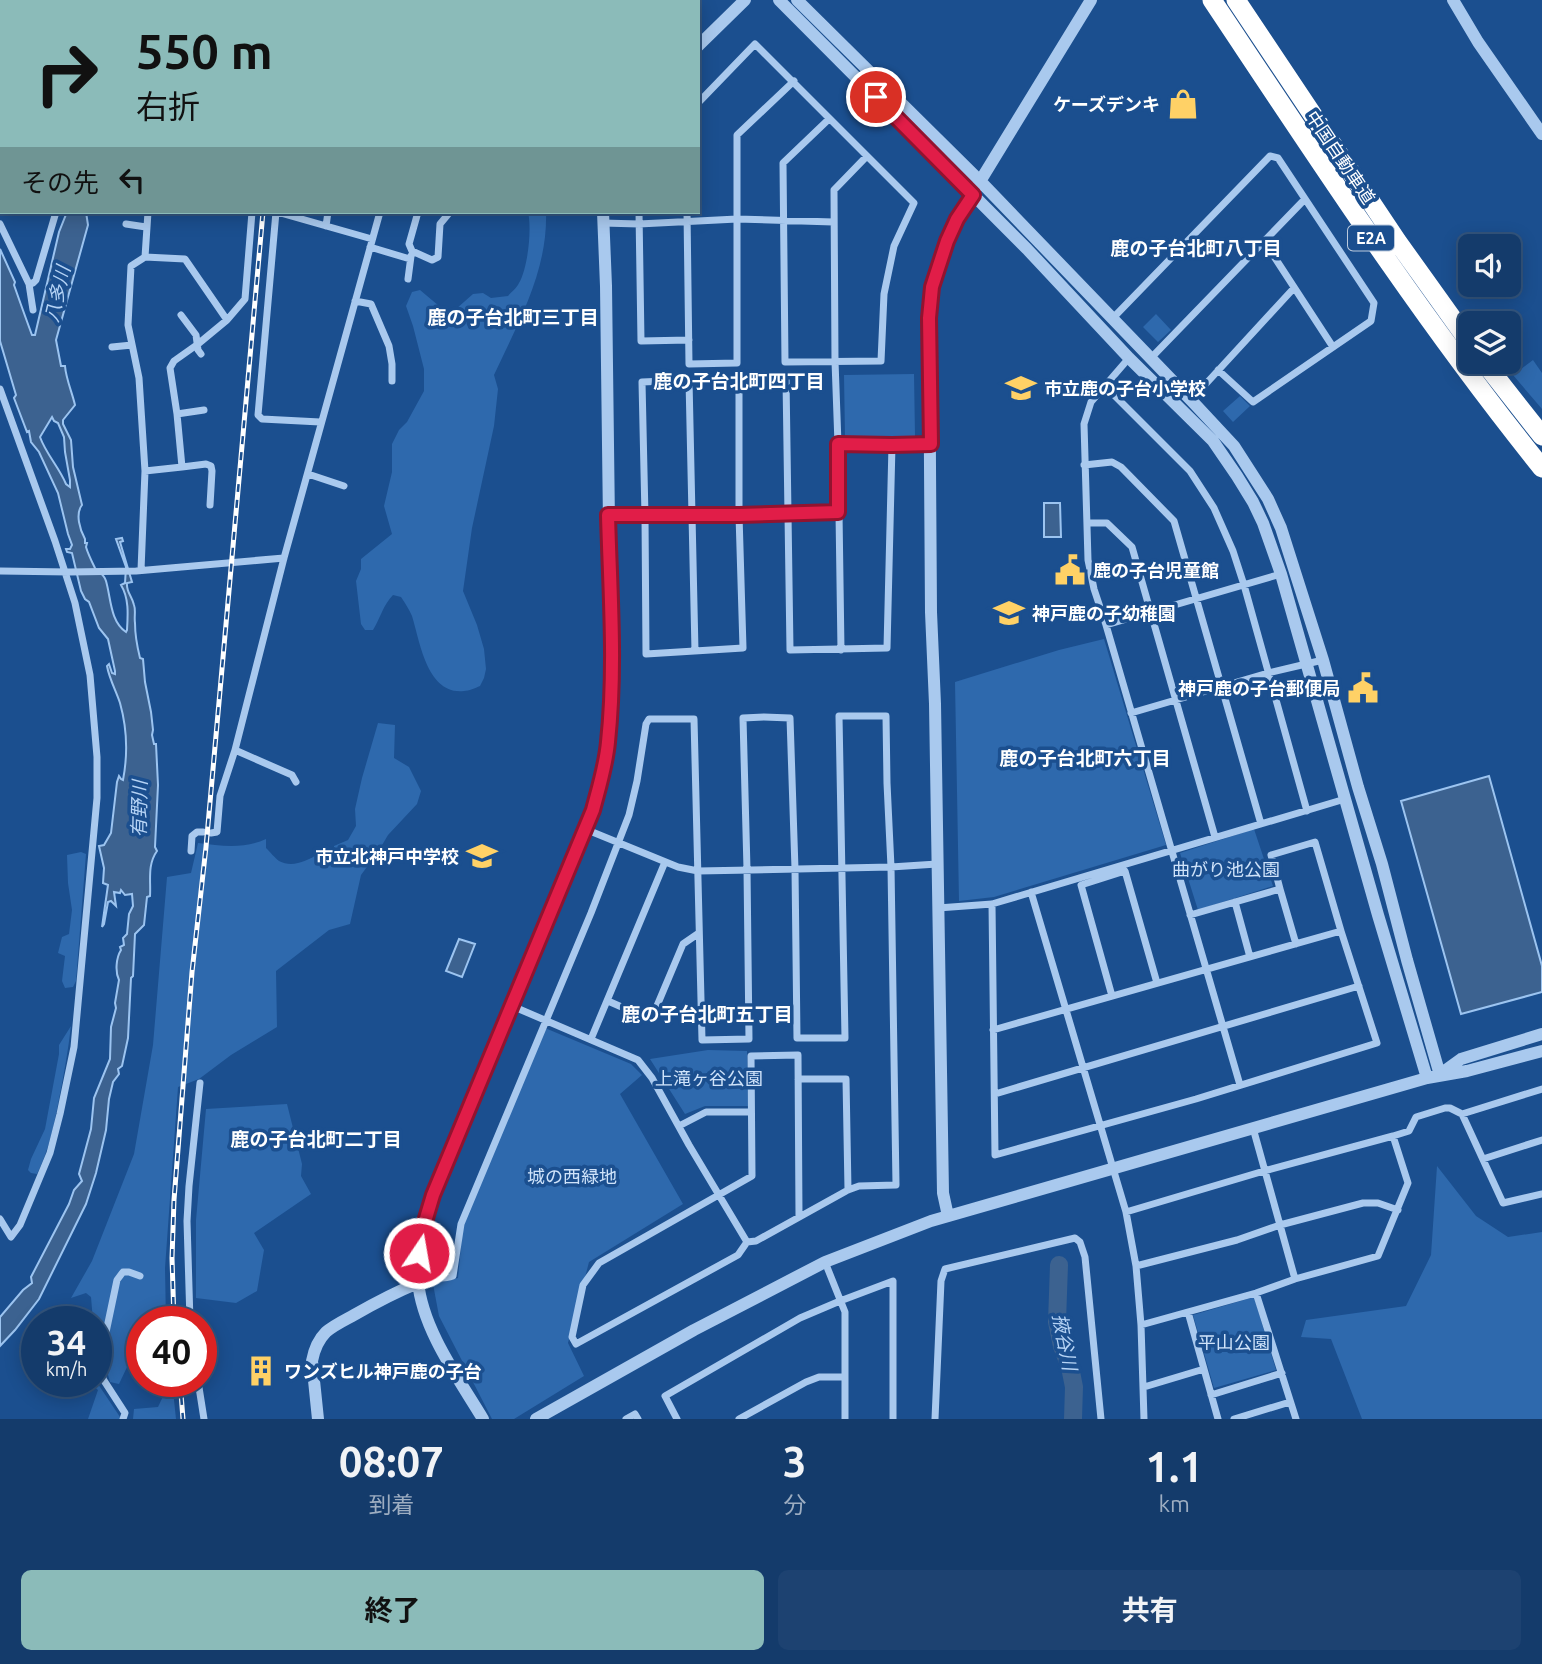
<!DOCTYPE html>
<html lang="ja">
<meta charset="utf-8">
<style>
:root{--surface:#143b6b;--page:#1d4271;--text:#f1f3f6;--muted:#9dadc1;--line:#33557e;--accent:#8bbbb9}
body{margin:0;font-family:Ubuntu,"Noto Sans JP",sans-serif;background:var(--page);color:var(--text);height:100vh;display:flex;flex-direction:column;font-size:26px;white-space:nowrap}
*{box-sizing:border-box;margin:0}
p{font-size:23px;color:var(--muted)}
.icon{flex:none;width:38px;height:38px;fill:none;stroke:currentColor;stroke-width:2;stroke-linecap:round;stroke-linejoin:round}
.map{position:relative;height:1419px;overflow:hidden}
.panel{display:flex;flex-direction:column;background:var(--surface);flex:1}
.panel>*{flex:none}
.banner{position:absolute;left:0px;top:0px;width:700px;height:214px;box-shadow:0 4px 18px #0003,0 0 0 2px var(--line);background:#8bbbb9;color:#111;overflow:hidden}
.controls{position:absolute;left:1458px;top:234px;display:grid;gap:14px}
.controls a{display:grid;place-items:center;width:63px;height:63px;border-radius:10px;background:var(--surface);box-shadow:0 4px 18px #0003,0 0 0 2px var(--line);font-size:35px}
.speed{position:absolute;left:21px;top:1306px;display:flex;gap:14px;font-size:35px;font-weight:700;text-align:center}
.speed>*{display:grid;place-content:center;width:91px;height:91px;border-radius:50%;background:var(--surface);box-shadow:0 4px 18px #0003,0 0 0 2px var(--line);line-height:1}
.speed small{font-size:18px;font-weight:400}
.speed .limit{border:10px solid #d22;background:#fff;color:#111}
.pin{position:absolute;display:grid;place-items:center;width:60px;height:60px;color:#fff;margin:-30px;border:4px solid #fff;border-radius:50%;box-shadow:0 2px 7px #0007}
.me{position:absolute;width:77px;margin:-38px;rotate:12deg;stroke-linejoin:round;filter:drop-shadow(0 0 5px #0008)}
.turn{display:flex;align-items:center;gap:24px;height:147px;padding:0 21px;font-size:32px}
.turn .icon{width:91px;height:91px;stroke-width:2.5}
.turn b{display:block;font-size:49px;line-height:60px}
.then{display:flex;align-items:center;height:66px;padding:0 21px;background:#0003;gap:14px;font-size:26px}
.eta{display:flex;justify-content:space-evenly;align-items:center;height:119px;text-align:center}
.eta b{font-size:42px;font-weight:700;line-height:49px}
.primary-button{display:flex;gap:14px;margin-top:auto;padding:14px 21px}
.primary-button a{flex:1;height:80px;border-radius:10px;background:var(--accent);color:#111;font-size:28px;font-weight:700;line-height:80px;text-align:center}
.primary-button a+a{background:var(--page);color:var(--text)}
.map>svg:first-child{display:block}
</style>
<div class="map">
<svg width="1542" height="1419" viewBox="0 0 1542 1419">
<rect width="100%" height="100%" fill="#1b4f8f"/>
<path fill="#2e69ad" d="M 528,212 L 546,212 C 548,271 518,323 494,375 L 498,389 L 494,426 L 472,528 L 463,591 L 477,625 L 484,649 L 486,669 L 484,678 L 480,686 C 475,688 469,691 464,691 C 427,695 420,642 412,616 C 409,609 405,603 401,597 L 393,595 C 383,605 380,619 373,630 L 365,630 L 361,624 L 356,581 L 361,569 L 361,559 L 392,534 L 384,506 L 392,472 L 392,444 L 399,430 L 407,422 L 424,391 L 424,369 L 413,326 L 406,306 L 412,292 L 420,290 L 445,311 L 456,309 L 473,294 L 483,293 L 491,298 L 508,296 C 511,292 517,288 519,283 C 528,268 532,228 528,212 Z
M 1156,314 L 1171,330 L 1158,342 L 1143,327 Z
M 1533,360 L 1542,373 L 1542,409 L 1513,375 Z
M 914,374 L 915,436 L 845,437 L 844,375 Z
M 1240,396 L 1250,406 L 1233,422 L 1223,411 Z
M 1104,639 L 1166,845 L 994,897 L 959,901 L 955,682 L 1059,650 Z
M 378,723 L 395,725 L 394,758 L 409,767 L 421,791 L 417,804 L 388,835 L 378,852 L 361,875 L 350,924 L 329,930 L 276,971 L 277,1027 L 231,1055 L 199,1079 L 178,1087 L 165,1268 L 166,1321 L 142,1321 L 142,1352 L 139,1353 L 128,1365 L 119,1384 L 110,1382 L 105,1364 L 98,1360 L 96,1366 L 96,1321 L 93,1321 L 91,1297 L 86,1293 L 71,1298 L 92,1261 L 134,1154 L 153,1045 L 167,877 L 191,873 L 198,843 C 222,846 244,849 266,839 L 266,848 C 270,852 275,858 279,861 C 292,868 307,861 318,854 L 324,861 L 334,854 L 334,846 L 348,840 L 356,826 L 355,809 L 362,778 Z
M 1254,829 L 1273,886 L 1198,910 L 1180,853 Z
M 81,852 L 86,854 L 76,981 L 73,987 L 65,988 L 62,981 L 65,956 L 58,953 L 62,937 L 69,934 L 72,910 L 68,883 L 67,855 Z
M 71,1026 C 68,1051 64,1074 59,1099 C 54,1125 49,1150 37,1174 L 31,1173 L 28,1170 L 31,1159 L 45,1129 L 59,1054 L 59,1045 Z
M 545,1028 L 631,1064 L 642,1075 L 620,1094 L 683,1204 L 589,1262 L 568,1343 L 584,1376 L 514,1419 L 492,1419 L 439,1316 L 433,1284 L 458,1278 L 463,1224 Z
M 708,1050 L 747,1051 L 748,1106 L 705,1106 L 685,1114 L 650,1059 Z
M 287,1104 L 302,1164 L 301,1176 L 311,1194 L 254,1233 L 264,1250 L 257,1291 L 236,1303 L 196,1298 L 196,1220 L 206,1109 Z
M 1437,1166 L 1476,1216 L 1508,1237 L 1542,1232 L 1542,1419 L 1362,1419 L 1331,1339 L 1301,1337 L 1306,1320 L 1406,1306 L 1431,1255 Z
M 1254,1297 L 1276,1370 L 1214,1388 L 1193,1315 Z
M 88,1381 L 96,1381 L 120,1417 L 120,1419 L 88,1419 L 98,1390 Z
M 162,1381 L 172,1381 L 176,1419 L 133,1419 L 134,1409 L 158,1407 L 168,1386 Z"/>
<path fill="#3c6290" stroke="#9cc4f0" stroke-width="2" fill-rule="evenodd" d="M 67,212 L 86,212 L 88,225 L 56,340 L 61,366 L 65,366 C 66,379 72,392 75,405 L 63,420 L 63,424 L 71,440 L 73,467 L 82,505 C 75,514 80,530 85,539 L 85,543 L 87,543 L 86,547 C 88,554 92,562 95,568 C 99,573 104,574 106,581 C 111,598 110,621 126,632 L 127,630 C 128,614 129,598 121,585 L 125,583 L 126,567 L 116,539 L 122,538 L 123,541 L 120,542 L 132,582 L 127,583 C 126,592 132,596 134,605 C 136,610 134,617 135,623 C 135,634 137,646 140,658 L 143,659 L 145,682 L 151,712 L 153,730 L 152,735 L 154,744 L 156,744 L 158,785 L 155,847 L 157,851 C 147,865 151,881 150,896 L 147,897 L 144,925 L 135,934 L 133,976 L 131,978 L 128,1038 L 122,1066 L 118,1069 L 119,1074 L 113,1082 L 109,1099 L 106,1130 L 96,1173 L 86,1204 L 39,1299 L 15,1330 L 0,1346 L 0,1317 L 23,1290 L 32,1283 L 31,1277 L 69,1204 L 74,1190 L 82,1181 L 79,1174 L 91,1129 L 94,1098 L 110,1059 L 111,1027 L 116,1008 L 115,1003 L 119,980 C 115,972 116,958 121,950 L 120,947 L 124,945 L 123,938 L 127,934 L 129,914 L 133,906 L 132,894 L 125,895 L 121,890 L 120,893 L 114,892 L 116,906 L 111,901 L 108,902 L 104,924 L 102,927 L 108,885 L 103,883 L 104,868 L 99,846 L 104,845 L 111,833 L 117,782 L 119,776 L 121,779 L 123,780 C 128,754 127,728 120,703 C 116,691 109,678 107,666 L 109,664 L 112,673 L 115,674 L 115,671 L 108,639 L 99,628 L 89,602 L 85,599 L 81,591 L 72,553 L 67,552 L 66,549 L 70,549 L 72,545 L 68,534 L 58,493 L 39,452 L 31,442 L 29,431 L 27,432 L 14,398 L 16,395 L 0,341 L 0,249 L 15,282 L 14,285 C 20,302 26,319 32,335 L 35,335 L 59,232 ZM 52,417 L 54,421 L 58,423 L 64,437 L 65,452 L 70,480 L 70,487 L 66,484 C 59,467 46,454 40,437 Z
M 1044,503 L 1060,503 L 1061,537 L 1044,537 Z
M 1489,776 L 1542,966 L 1542,992 L 1461,1014 L 1401,801 Z
M 459,939 L 475,944 L 462,977 L 446,971 Z"/>
<g fill="none" stroke-linecap="round" stroke-linejoin="round">
<path stroke="#3c6290" stroke-width="18" d="M 376,2 L 380,0
M 1059,1265 L 1057,1322 L 1062,1346 L 1070,1367 L 1074,1387 L 1073,1419"/>
<path stroke="#a9c9ee" stroke-width="7" d="M 19,0 L 21,2
M 213,0 L 214,2
M 362,0 L 364,2
M 41,2 L 43,0
M 403,2 L 406,0
M 520,2 L 523,0
M 600,2 L 601,0
M 686,2 L 688,0
M 698,103 L 755,44 L 914,203 L 894,246 L 884,294 L 881,361 L 785,362 L 783,163 L 829,119
M 276,212 L 258,415 L 262,419 L 320,422
M 277,212 L 372,239
M 418,212 L 409,244 L 412,251 L 432,260 L 438,257 L 440,224 L 450,212
M 639,212 L 641,341 L 689,340
M 687,212 L 689,364 L 737,363 L 737,135 L 794,81
M 603,223 L 639,224 L 737,219 L 833,222
M 0,224 L 29,284 L 33,283 L 36,280 L 56,212
M 126,224 L 146,227
M 326,226 L 328,212
M 1264,241 L 1333,347
M 370,247 L 410,259
M 145,257 L 148,212
M 408,279 L 411,256
M 29,284 L 33,310
M 355,301 L 371,304 L 389,346 L 392,364 L 392,381
M 181,315 L 196,335 L 198,350 L 201,354
M 1113,318 L 1270,156 L 1278,158 L 1374,303 L 1371,321 L 1253,402 L 1218,370
M 227,320 L 245,299 L 252,212
M 112,347 L 132,345
M 1129,358 L 1091,402 L 1084,424 L 1088,560 L 1094,589 L 1106,625 L 1240,1085
M 1150,359 L 1305,199
M 1104,385 L 1190,471 L 1214,508 L 1233,551 L 1244,585 L 1307,811
M 0,389 L 55,541 L 75,603 L 90,675 L 97,757 L 97,798 L 74,1047 L 60,1114 L 50,1153 L 20,1225 L 11,1237 L 0,1219
M 1191,400 L 1294,288
M 177,414 L 204,410
M 838,444 L 892,445 L 930,444
M 1084,465 L 1112,462 L 1121,467 L 1174,521 L 1261,824
M 182,467 L 206,464 L 211,466 L 212,471 L 210,505
M 308,474 L 344,486
M 609,515 L 739,515 L 838,512
M 1087,523 L 1107,523 L 1132,547 L 1215,837
M 141,570 L 145,471 L 139,378 L 128,325 L 131,266 L 145,257 L 185,259 L 227,320 L 198,344 L 174,361 L 170,368 L 177,414 L 182,467 L 145,471
M 0,571 L 69,572 L 136,571 L 284,558
M 1106,625 L 1281,574
M 841,650 L 838,444 L 835,361 L 834,190 L 866,157
M 695,651 L 689,380 L 642,382 L 645,516 L 646,654 L 743,648 L 739,515 L 739,380 L 786,379 L 790,650 L 887,648 L 892,445
M 1131,713 L 1268,673 L 1323,660
M 296,782 L 292,775 L 235,750 L 284,558 L 380,212
M 585,829 L 678,867 L 698,871 L 891,867 L 937,864
M 211,833 L 217,832 L 220,796 L 235,750
M 191,851 L 192,836 L 197,832 L 203,832
M 1280,889 L 1296,944
M 1031,892 L 1126,1212 L 1136,1266 L 1237,1240 L 1280,1225 L 1363,1203 L 1378,1203 L 1398,1210
M 1235,902 L 1250,957
M 992,904 L 995,1155 L 1196,1099 L 1377,1043 L 1341,931 L 1315,842 L 1271,855 L 1280,889 L 1190,915
M 938,908 L 992,904 L 1345,799
M 1112,996 L 1081,885 L 1125,871 L 1157,983
M 608,1001 L 651,1020 L 683,944 L 699,933
M 512,1006 L 638,1060 L 652,1078 L 689,1145 L 747,1242
M 993,1030 L 1341,931
M 591,1039 L 665,862
M 798,1079 L 846,1079 L 848,1190
M 995,1094 L 1359,986
M 1462,1114 L 1503,1203 L 1542,1194
M 679,1126 L 706,1112 L 751,1112
M 1393,1136 L 1409,1131 L 1416,1117 L 1445,1108 L 1450,1108 L 1462,1114 L 1542,1089
M 1483,1159 L 1542,1140
M 1126,1212 L 1264,1171 L 1393,1136 L 1408,1183 L 1378,1256 L 1295,1279 L 1253,1128
M 825,1262 L 845,1312 L 845,1419
M 1136,1266 L 1141,1325 L 1144,1419
M 418,1283 C 431,1277 441,1280 453,1276 L 461,1224 L 591,913 L 629,815 L 637,781 L 646,724 L 649,719 L 694,719 L 702,1040 L 749,1039 L 747,869 L 743,718 L 764,717 L 790,718 L 795,869 L 797,1038 L 845,1038 L 839,716 L 886,716 L 887,783 L 891,867 L 896,1185 L 859,1186 L 848,1190 L 756,1241 L 747,1242 L 738,1255 L 576,1344 L 572,1337 L 583,1285 L 599,1263 L 752,1176 L 751,1056 L 798,1055 L 799,1216
M 1256,1293 L 1296,1419
M 1188,1312 L 1218,1419
M 190,1321 L 187,1221 L 189,1186 L 200,1083
M 1141,1325 L 1256,1293 L 1295,1279
M 198,1381 L 204,1419
M 1144,1387 L 1204,1369
M 1211,1395 L 1282,1373
M 123,1419 L 125,1413 L 103,1379 L 101,1356 L 117,1280 L 123,1272 L 129,1272 L 140,1276
M 626,1419 L 635,1414 L 638,1419
M 677,1419 L 665,1396 L 800,1318 L 840,1301 L 893,1281 L 893,1419
M 739,1419 L 806,1382 L 819,1377 L 845,1377
M 935,1419 L 941,1281 L 945,1269 L 1075,1238 L 1080,1242 L 1085,1257 L 1101,1419
M 1234,1419 L 1290,1402"/>
<path stroke="#a9c9ee" stroke-width="12" d="M 779,0 L 1027,249 L 1129,358 L 1213,441 L 1237,476 L 1253,502 L 1263,523 L 1281,574 L 1378,915 L 1427,1078
M 797,0 L 981,182 L 1191,400 L 1234,446 L 1268,499 L 1281,528 L 1323,660 L 1358,787 L 1382,864 L 1407,960 L 1440,1075
M 1453,0 L 1478,42 L 1542,134
M 698,46 L 745,0
M 1443,1072 L 1461,1059 L 1542,1034
M 948,1216 L 943,1193 L 935,704 L 931,612 L 929,318 L 932,287 L 947,241 L 957,219 L 1091,0
M 318,1419 L 312,1361 C 314,1350 318,1340 326,1332 C 334,1325 345,1320 354,1315 C 375,1303 396,1292 418,1283
M 483,1419 C 459,1379 422,1329 418,1281 C 417,1251 424,1223 433,1195 L 592,810 L 602,777 L 608,743 L 611,681 L 606,286 L 603,212
M 536,1419 L 694,1330 L 825,1262 L 931,1221 L 1427,1078 L 1467,1071 L 1542,1051"/>
<path stroke="#f0f6ff" stroke-width="18" d="M 142,2 L 144,0
M 0,138 L 2,137"/>
<path stroke="#fff" stroke-width="19" d="M 1212,0 C 1318,159 1422,319 1542,468
M 1236,0 L 1397,241 L 1470,343
M 1484,362 L 1542,436"/>
<g stroke="#fff" stroke-width="5">
<path id="rail" d="M 258,0 L 258,2
M 174,1321 L 172,1258 L 174,1200 L 192,972 L 206,847 L 263,212
M 180,1381 L 183,1419"/>
</g>
<use href="#rail" stroke="#1b4f8f" stroke-width="2.5" stroke-dasharray="8" stroke-linecap="butt"/>
</g>
<g fill="none" stroke-linecap="round" stroke-linejoin="round">
<g stroke="#92132f" stroke-width="18">
<path id="route" d="M 419,1253 L 421,1235 L 433,1195 L 593,810 C 599,787 606,765 608,742 C 616,667 610,590 608,515 L 739,515 L 838,512 L 838,444 L 892,445 L 931,444 L 929,318 L 932,287 L 947,241 L 957,219 L 973,195 L 876,97"/>
</g>
<use href="#route" stroke="#e11d48" stroke-width="12"/>
</g>
<defs>
<g id="shop-bare" transform="scale(2.415)"><path d="M-5-2.5h2.3a2.7 3.5 0 0 1 5.4 0H5L5.5 6h-11ZM-1.5-2.5h3a1.5 2.3 0 0 0-3 0Z" fill="#ffd166" stroke="#1b4f8f" stroke-width="2.5" paint-order="stroke"/></g>
<g id="school-bare" transform="scale(2.415)"><path d="M0-5L7-2L0 1L-7-2ZM-4 1L0 2.5L4 1V4Q0 6-4 4Z" fill="#ffd166" stroke="#1b4f8f" stroke-width="2.5" paint-order="stroke"/></g>
<g id="civic-bare" transform="scale(2.415)"><path d="M-.6-6.5H3V-4.5H.6V-3L4-1V1h2V6H-6V1h2V-1L-.6-3ZM-1.2 2.5V6h2.4V2.5Z" fill="#ffd166" stroke="#1b4f8f" stroke-width="2.5" paint-order="stroke"/></g>
<g id="building-bare" transform="scale(2.415)"><path d="M-4-6H4V6H1V3H-1V6H-4ZM-2.5-4.3h1.7v1.8h-1.7ZM.8-4.3h1.7v1.8H.8ZM-2.5-1h1.7V.8h-1.7ZM.8-1h1.7V.8H.8Z" fill="#ffd166" stroke="#1b4f8f" stroke-width="2.5" paint-order="stroke"/></g>
</defs>
<g fill-rule="evenodd">
<use href="#shop-bare" x="1183" y="104"/>
<use href="#school-bare" x="1021" y="388"/>
<use href="#civic-bare" x="1070" y="570"/>
<use href="#school-bare" x="1009" y="613"/>
<use href="#civic-bare" x="1363" y="688"/>
<use href="#school-bare" x="482" y="856"/>
<use href="#building-bare" x="261" y="1371"/>
</g>
<g text-anchor="middle" dominant-baseline="central" stroke-width="7" stroke-linejoin="round" paint-order="stroke">
<rect fill="#1b4f8f" stroke="#bbcadd" stroke-width="2" x="1348" y="225.5" width="46" height="25" rx="5"/>
<g font-size="16" font-weight="bold" fill="#fff">
<text x="1371" y="238">E2A</text>
</g>
<g font-size="18" font-weight="bold" fill="#fff" stroke="#1b4f8f" text-anchor="start">
<text x="1160" y="104" text-anchor="end">ケーズデンキ</text>
<text x="1044" y="388">市立鹿の子台小学校</text>
<text x="1093" y="570">鹿の子台児童館</text>
<text x="1032" y="613">神戸鹿の子幼稚園</text>
<text x="1340" y="688" text-anchor="end">神戸鹿の子台郵便局</text>
<text x="459" y="856" text-anchor="end">市立北神戸中学校</text>
<text x="284" y="1371">ワンズヒル神戸鹿の子台</text>
</g>
<g font-size="18" fill="#fff" stroke="#1b4f8f">
<text transform="translate(1341 157) rotate(56)">中国自動車道</text>
</g>
<g font-size="18" fill="#cfe3fa" stroke="#1b4f8f">
<text x="1226" y="869">曲がり池公園</text>
<text x="709" y="1078">上滝ヶ谷公園</text>
<text x="572" y="1176">城の西緑地</text>
<text x="1234" y="1342">平山公園</text>
</g>
<g font-size="19" font-weight="bold" fill="#fff" stroke="#1b4f8f">
<text x="1196" y="248">鹿の子台北町八丁目</text>
<text x="513" y="317">鹿の子台北町三丁目</text>
<text x="739" y="381">鹿の子台北町四丁目</text>
<text x="1085" y="758">鹿の子台北町六丁目</text>
<text x="707" y="1014">鹿の子台北町五丁目</text>
<text x="316" y="1139">鹿の子台北町二丁目</text>
</g>
<g font-size="19" font-style="italic" fill="#b5d3f5" stroke="#1b4f8f">
<text transform="translate(57 294) rotate(-77)">八多川</text>
<text transform="translate(139 809) rotate(-89)">有野川</text>
<text transform="translate(1065 1342) rotate(79)">掖谷川</text>
</g>
</g>
</svg>
<div class="controls">
<a><svg class="icon" aria-label="sound" viewBox="0 0 24 24"><path d="M4 9h4l5-4v14l-5-4H4zM17 9q2 3 0 6"/></svg></a>
<a><svg class="icon" aria-label="layers" viewBox="0 0 24 24"><path d="M12 4l9 5-9 5-9-5zM3 14l9 5 9-5"/></svg></a>
</div>
<div class="speed"><div>34<small>km/h</small></div><div class="limit">40</div></div>
<div class="pin" style="left:876px;top:97px;background:#d93025"><svg class="icon" aria-label="arrive" viewBox="0 0 24 24"><path d="M6 21V4h12l-3 4 3 4H6"/></svg></div>
<svg class="me" style="left:419px;top:1253px" viewBox="-20 -20 40 40"><circle r="17" fill="#e11d48" stroke="#fff" stroke-width="3"/><path d="M0-11L8 9 0 5-8 9z" fill="#fff"/></svg>
<div class="banner">
<div class="turn"><svg class="icon" aria-label="right" viewBox="0 0 24 24"><path d="M7 20v-9h11M14 6l5 5-5 5"/></svg><div><b>550 m</b>右折</div></div>
<div class="then">その先<svg class="icon" aria-label="left" viewBox="0 0 24 24"><path d="M17 20v-9H6M10 6l-5 5 5 5"/></svg></div>
</div>
</div>
<section class="panel">
<div class="eta">
<div><b>08:07</b><p>到着</p></div>
<div><b>3</b><p>分</p></div>
<div><b>1.1</b><p>km</p></div>
</div>
<div class="primary-button"><a>終了</a><a>共有</a></div>
</section>
